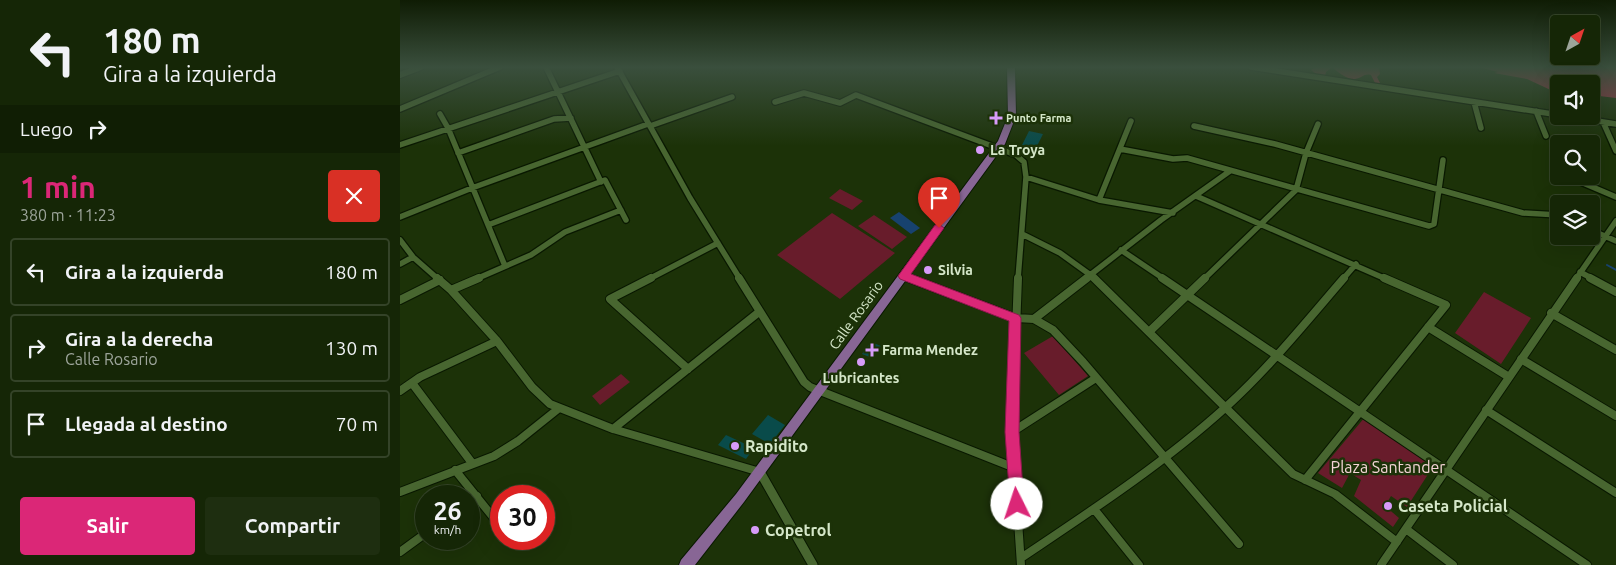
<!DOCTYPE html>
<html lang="es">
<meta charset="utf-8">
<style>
:root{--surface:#152606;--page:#1e2e10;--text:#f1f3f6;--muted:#9da59b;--line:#344328;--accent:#db2777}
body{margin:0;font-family:Ubuntu,sans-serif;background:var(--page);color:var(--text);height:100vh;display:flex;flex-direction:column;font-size:19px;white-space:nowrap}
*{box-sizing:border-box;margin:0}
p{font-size:16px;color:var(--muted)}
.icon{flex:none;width:28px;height:28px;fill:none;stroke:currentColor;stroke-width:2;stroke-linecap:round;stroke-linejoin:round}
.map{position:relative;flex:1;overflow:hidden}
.side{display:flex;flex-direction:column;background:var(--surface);width:400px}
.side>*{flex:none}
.banner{background:#152606;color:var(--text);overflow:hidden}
.needle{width:32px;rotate:40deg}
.fabs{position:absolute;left:1150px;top:15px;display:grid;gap:10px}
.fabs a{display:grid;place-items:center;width:50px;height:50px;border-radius:5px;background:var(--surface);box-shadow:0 5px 20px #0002,0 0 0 1px var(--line);font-size:25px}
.speed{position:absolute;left:15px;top:485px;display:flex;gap:10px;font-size:25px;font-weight:700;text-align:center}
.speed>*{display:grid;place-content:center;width:65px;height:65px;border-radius:50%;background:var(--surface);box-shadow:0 5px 20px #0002,0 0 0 1px var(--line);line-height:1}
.speed small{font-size:12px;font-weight:400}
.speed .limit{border:8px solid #d22;background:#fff;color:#111}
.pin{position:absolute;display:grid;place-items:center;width:42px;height:42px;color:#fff;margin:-51px -21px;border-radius:50% 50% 50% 0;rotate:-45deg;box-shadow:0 0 5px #0007}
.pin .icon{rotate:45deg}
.me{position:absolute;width:55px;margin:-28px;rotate:356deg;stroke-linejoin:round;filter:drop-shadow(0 0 4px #0008)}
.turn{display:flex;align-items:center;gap:18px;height:105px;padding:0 20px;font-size:22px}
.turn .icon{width:65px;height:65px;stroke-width:2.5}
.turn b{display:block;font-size:35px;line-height:42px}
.then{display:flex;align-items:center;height:48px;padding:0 20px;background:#0003;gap:10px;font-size:19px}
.round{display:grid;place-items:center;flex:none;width:52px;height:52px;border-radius:5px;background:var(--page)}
.head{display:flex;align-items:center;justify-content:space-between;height:85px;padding:0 20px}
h1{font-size:30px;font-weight:600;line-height:38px;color:var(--accent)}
.button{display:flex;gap:10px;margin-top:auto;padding:10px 20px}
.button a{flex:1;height:58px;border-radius:5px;background:var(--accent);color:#fff;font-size:20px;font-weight:600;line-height:58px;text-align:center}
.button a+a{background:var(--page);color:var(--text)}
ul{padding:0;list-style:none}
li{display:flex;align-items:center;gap:15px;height:68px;margin:0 10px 8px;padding:0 10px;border:2px solid var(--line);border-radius:5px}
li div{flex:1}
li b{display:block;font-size:19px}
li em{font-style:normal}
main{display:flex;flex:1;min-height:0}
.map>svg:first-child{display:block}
</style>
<main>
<section class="side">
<div class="banner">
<div class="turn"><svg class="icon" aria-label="left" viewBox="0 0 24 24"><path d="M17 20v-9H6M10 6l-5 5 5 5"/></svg><div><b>180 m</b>Gira a la izquierda</div></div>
<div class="then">Luego<svg class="icon" aria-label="right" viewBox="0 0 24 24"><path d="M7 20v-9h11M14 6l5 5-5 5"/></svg></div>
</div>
<div class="head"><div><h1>1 min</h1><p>380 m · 11:23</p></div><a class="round" style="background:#d93025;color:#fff"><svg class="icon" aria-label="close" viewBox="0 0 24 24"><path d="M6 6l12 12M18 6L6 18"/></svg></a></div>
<ul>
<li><svg class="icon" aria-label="left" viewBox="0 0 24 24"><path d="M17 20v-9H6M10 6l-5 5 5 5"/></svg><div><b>Gira a la izquierda</b></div><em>180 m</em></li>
<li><svg class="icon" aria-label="right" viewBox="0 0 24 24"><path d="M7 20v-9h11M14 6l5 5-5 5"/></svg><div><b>Gira a la derecha</b><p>Calle Rosario</p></div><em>130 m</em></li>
<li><svg class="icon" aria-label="arrive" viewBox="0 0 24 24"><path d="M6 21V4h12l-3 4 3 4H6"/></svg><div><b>Llegada al destino</b></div><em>70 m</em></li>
</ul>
<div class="button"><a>Salir</a><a>Compartir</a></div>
</section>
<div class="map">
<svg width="1216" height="565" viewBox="0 0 1216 565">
<rect width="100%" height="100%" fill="#1c3208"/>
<path fill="#681c2b" d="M 440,189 L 463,201 L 452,210 L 429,198 Z
M 432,213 L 495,253 L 440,299 L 377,255 Z
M 474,215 L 507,237 L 492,249 L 458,226 Z
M 1084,292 L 1131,318 L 1101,364 L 1055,333 Z
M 653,336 L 688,376 L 659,395 L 624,353 Z
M 221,374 L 230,382 L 200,405 L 192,396 Z
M 965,417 L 1034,465 L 1007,507 L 991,496 L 985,506 L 999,518 L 993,527 L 954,496 L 961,480 L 950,473 L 942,488 L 918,473 Z"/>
<path fill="#a63149" d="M 916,67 L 979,67 L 980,74 L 977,77 L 980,83 L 975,83 L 971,75 C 964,73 962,78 955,79 C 947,80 938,72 932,67 L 926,72 L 925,76 L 916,74 L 911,70 Z
M 1079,67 L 1216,67 L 1216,98 L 1191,95 L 1191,84 L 1159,84 L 1159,92 L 1155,92 L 1127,79 L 1094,73 L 1098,72 Z"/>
<path fill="#17426f" d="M 499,212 L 520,228 L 511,234 L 490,218 Z"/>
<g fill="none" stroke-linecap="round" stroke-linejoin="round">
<path stroke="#17426f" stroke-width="2" d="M 1207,265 L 1216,270"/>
</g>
<path fill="#094b4a" d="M 629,131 L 643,134 L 636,148 L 622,145 Z
M 471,342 L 481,346 L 472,358 L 462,354 Z
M 368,415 L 385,425 L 370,444 L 352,434 Z
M 326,435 L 354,448 L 346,459 L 318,445 Z"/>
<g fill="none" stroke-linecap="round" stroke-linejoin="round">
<g stroke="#091800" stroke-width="8">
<path id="minor-far1" d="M 146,67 L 201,182
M 217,67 L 290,198 L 340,279
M 851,67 L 1159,115
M 375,102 L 404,93 L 440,103 L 456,95 L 616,155 L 624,162 L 626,177 L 618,279
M 1074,102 L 1081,128
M 0,109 L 100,67
M 1136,111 L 1146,136
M 40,114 L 48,128 L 105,266
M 1167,116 L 1216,124
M 1203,122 L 1216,151
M 250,126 L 332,97
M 794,126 L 875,144 L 1123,213 L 1159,215
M 0,145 L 220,71
M 720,149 L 773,159 L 787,158 L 1029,226 L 1034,224 L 1043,160
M 58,153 L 154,119 L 171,118
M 626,177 L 699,200 L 773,213
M 1169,177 L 1216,197
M 796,196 L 986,279
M 699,200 L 731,121
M 0,217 L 72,188 L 248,124
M 88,225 L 205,180 L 226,220
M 1191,230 L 1216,241
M 622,234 L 660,253 L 696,279
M 0,240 L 13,257 L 38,279
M 721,250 L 764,279
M 0,264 L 13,257
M 1180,272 L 1193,279
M 504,276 L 512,279
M 76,279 L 131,255 L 165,232 L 221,210
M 249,279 L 318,243
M 685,279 L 761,220 L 830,171
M 804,279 L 896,190 L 906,153 L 918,124
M 943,279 L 956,264
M 1176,279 L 1216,221"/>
</g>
<g stroke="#091800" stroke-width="10">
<path id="minor" d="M 37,278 L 51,290 L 97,341 L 132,387 L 150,404 L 213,429 L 360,472
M 251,278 L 210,299 L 288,369
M 339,278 L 404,382 L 410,387 L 615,468
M 509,278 L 615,318 L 634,319 L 687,278
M 618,278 L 612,432 L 621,565
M 694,278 L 893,474 L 935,494 L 997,542
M 762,278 L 1187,565
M 1190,278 L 1216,292
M 51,290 L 79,278
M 0,300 L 40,280
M 1151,313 L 1216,350
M 634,319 L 653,330 L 683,362 L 839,544
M 1028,327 L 1109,377
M 751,330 L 805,278
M 1121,359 L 1216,416
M 12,383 L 72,463
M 0,391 L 20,377 L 97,341
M 1086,410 L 1216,493
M 213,429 L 359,312
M 612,432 L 696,378
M 55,470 L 101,527
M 905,480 L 1046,305 L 984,278
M 0,492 L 94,456 L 118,441 L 158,409
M 69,502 L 77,496
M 694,509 L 739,565
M 1006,529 L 1053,565
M 0,552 L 26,533
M 621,558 C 691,511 763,464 826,407 C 869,368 906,322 944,278
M 981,565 L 1177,278"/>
</g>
<g stroke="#091800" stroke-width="8">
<path id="tertiary-far1" d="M 0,75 L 21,67"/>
</g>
<g stroke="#091800" stroke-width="11">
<path id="tertiary" d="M 360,472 L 413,565"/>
</g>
<g stroke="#091800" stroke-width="2">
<path id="primary" d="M 607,67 L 615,67 L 616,116 L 605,144 L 344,502 L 295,565 L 279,565 L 281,560 L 336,494 L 598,141 L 608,116 Z"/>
</g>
<use href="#minor-far1" stroke="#486630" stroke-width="5.5"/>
<use href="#minor" stroke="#486630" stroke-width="8"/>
<use href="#tertiary-far1" stroke="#486630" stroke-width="6"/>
<use href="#tertiary" stroke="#486630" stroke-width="9"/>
<use href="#primary" fill="#886695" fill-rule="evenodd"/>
</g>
<linearGradient id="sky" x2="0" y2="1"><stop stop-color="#0f1c04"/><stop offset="0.46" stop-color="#3a4f3d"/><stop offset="1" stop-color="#3a4f3d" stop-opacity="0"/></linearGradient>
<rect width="1216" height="146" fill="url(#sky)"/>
<path fill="#db2777" stroke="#8e194d" d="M 539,224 L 544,228 L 511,274 L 619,315 L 621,318 L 619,432 L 624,504 L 622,509 L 617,511 L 612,509 L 610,504 L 605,432 L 609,321 L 500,279 L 498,276 L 535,225 Z"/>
<g fill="#d79bf9" stroke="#1c3208" stroke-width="2">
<path d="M593.5 110.5h5v5h5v5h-5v5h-5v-5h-5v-5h5z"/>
<circle cx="580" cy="150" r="5"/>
<circle cx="528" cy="270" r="5"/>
<path d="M469.5 342.5h5v5h5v5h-5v5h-5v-5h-5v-5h5z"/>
<circle cx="461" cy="362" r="5"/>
<circle cx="335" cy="446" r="5"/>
<circle cx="988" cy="506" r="5"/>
<circle cx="355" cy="530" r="5"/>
</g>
<g text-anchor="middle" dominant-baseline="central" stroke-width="5" stroke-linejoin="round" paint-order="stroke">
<g font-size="11" font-weight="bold" fill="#d5e7c9" stroke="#1c3208" text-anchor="start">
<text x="606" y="118">Punto Farma</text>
</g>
<g font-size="14" font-weight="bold" fill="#d5e7c9" stroke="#1c3208" text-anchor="start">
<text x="590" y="150">La Troya</text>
<text x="538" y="270">Silvia</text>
<text x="482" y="350">Farma Mendez</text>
<text x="461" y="378" text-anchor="middle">Lubricantes</text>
</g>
<g font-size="14" fill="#d5e7c9" stroke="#1c3208">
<text transform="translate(456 315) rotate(-54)">Calle Rosario</text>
</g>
<g font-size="16" font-weight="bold" fill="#d5e7c9" stroke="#1c3208" text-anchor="start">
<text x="345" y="446">Rapidito</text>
<text x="998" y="506">Caseta Policial</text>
<text x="365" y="530">Copetrol</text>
</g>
<g font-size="16" fill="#f4d4d6" stroke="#1c3208">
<text x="988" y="467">Plaza Santander</text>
</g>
</g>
</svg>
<div class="fabs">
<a><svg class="needle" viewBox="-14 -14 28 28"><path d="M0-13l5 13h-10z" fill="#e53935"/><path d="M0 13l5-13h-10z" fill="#9da59b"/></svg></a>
<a><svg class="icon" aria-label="sound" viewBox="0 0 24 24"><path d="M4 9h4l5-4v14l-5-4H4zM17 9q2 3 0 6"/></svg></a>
<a><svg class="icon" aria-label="search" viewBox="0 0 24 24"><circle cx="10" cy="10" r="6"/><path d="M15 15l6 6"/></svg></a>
<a><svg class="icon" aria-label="layers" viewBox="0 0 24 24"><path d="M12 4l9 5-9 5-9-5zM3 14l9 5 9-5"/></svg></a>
</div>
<div class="speed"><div>26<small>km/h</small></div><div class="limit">30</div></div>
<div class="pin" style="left:539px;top:228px;background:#d93025"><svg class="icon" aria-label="arrive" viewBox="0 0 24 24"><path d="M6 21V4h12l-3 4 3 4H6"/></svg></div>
<svg class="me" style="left:617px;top:504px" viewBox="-20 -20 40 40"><circle r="19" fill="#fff"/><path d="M0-13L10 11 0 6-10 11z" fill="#db2777"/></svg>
</div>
</main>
